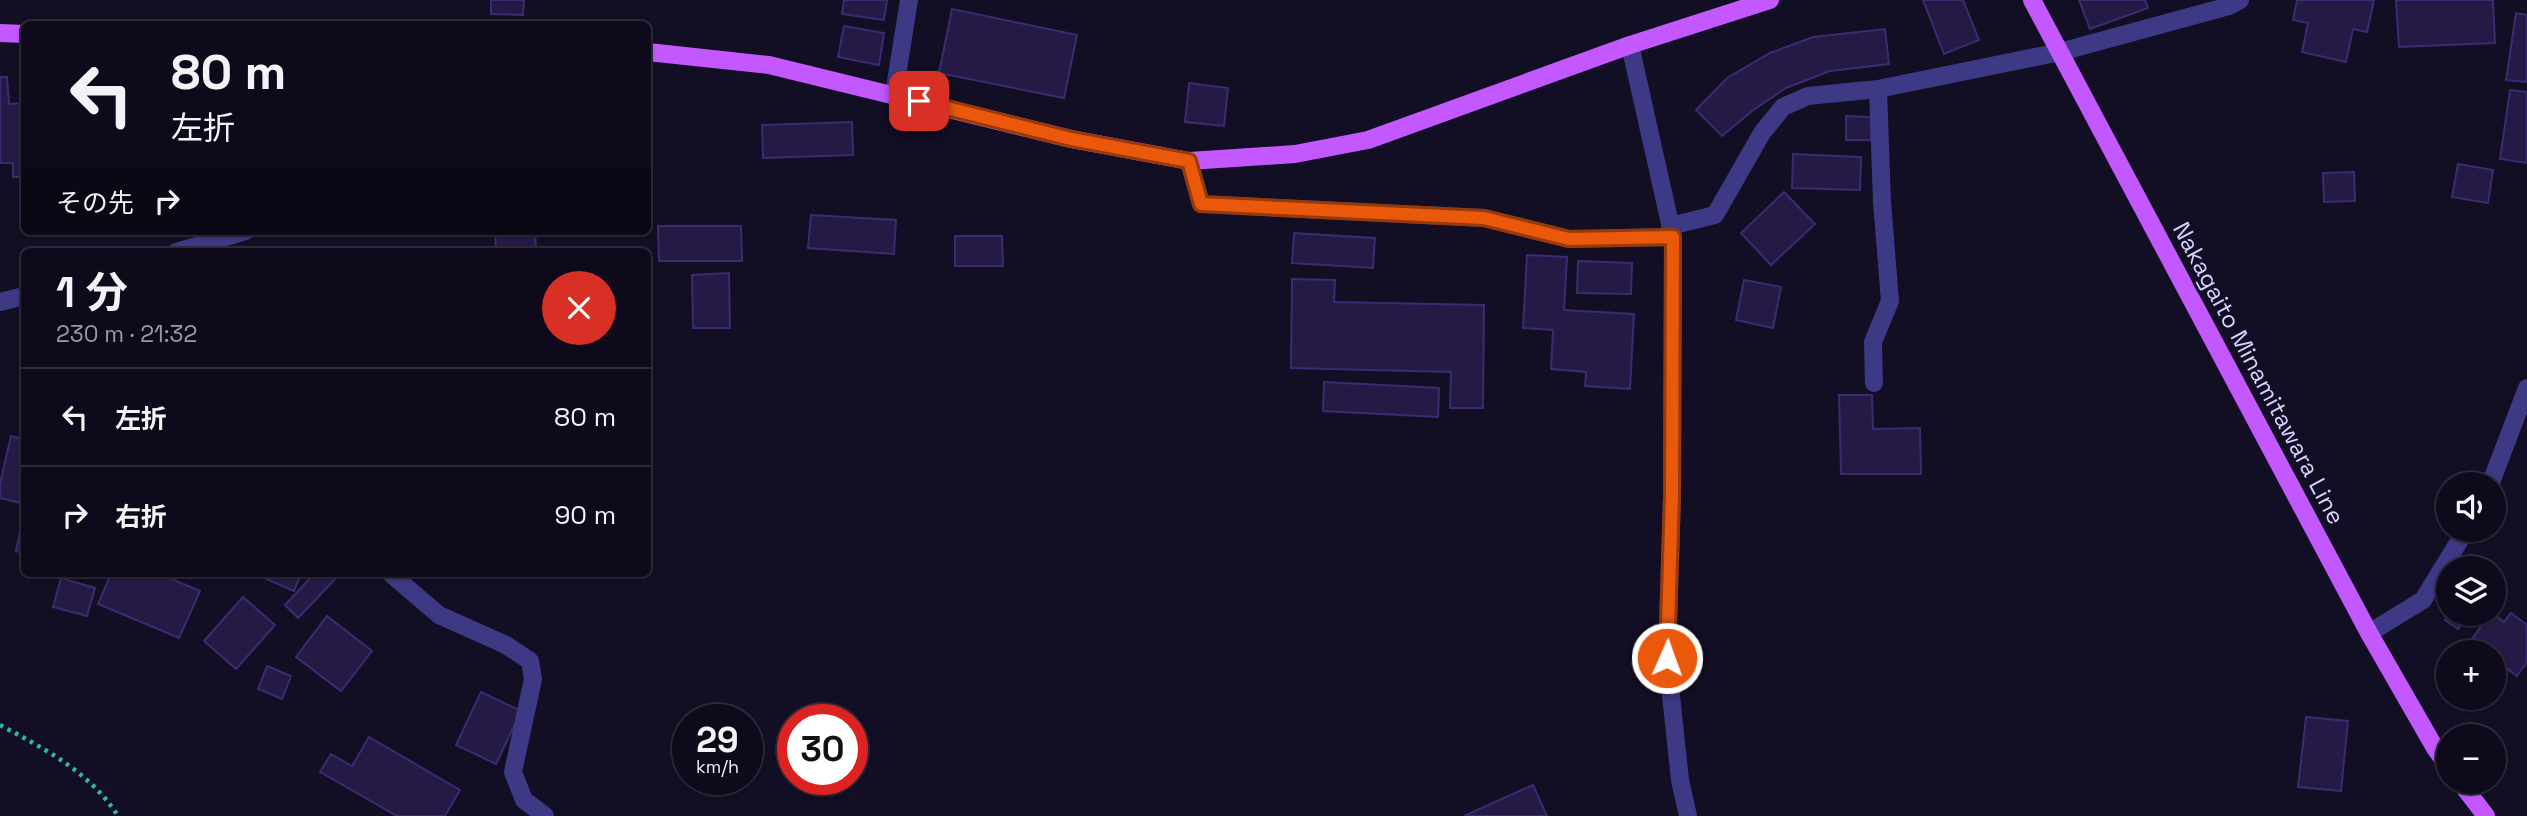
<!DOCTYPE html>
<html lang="ja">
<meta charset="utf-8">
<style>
:root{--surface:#0e0a1b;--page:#1c1828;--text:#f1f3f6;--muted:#9b9aa3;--line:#2e2b3a}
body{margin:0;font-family:"Space Grotesk","Noto Sans JP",sans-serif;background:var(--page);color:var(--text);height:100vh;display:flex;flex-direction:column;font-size:26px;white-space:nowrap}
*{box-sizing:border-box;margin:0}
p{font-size:23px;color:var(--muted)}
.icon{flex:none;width:38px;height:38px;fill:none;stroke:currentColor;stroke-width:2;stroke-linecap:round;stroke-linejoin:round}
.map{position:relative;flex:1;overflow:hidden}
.side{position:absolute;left:21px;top:248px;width:630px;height:329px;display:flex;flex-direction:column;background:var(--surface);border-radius:10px;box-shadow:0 2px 5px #0004,0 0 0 2px var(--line)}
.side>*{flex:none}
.guide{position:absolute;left:21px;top:21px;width:630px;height:214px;border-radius:10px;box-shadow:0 2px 5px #0004,0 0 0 2px var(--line);background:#0e0a1b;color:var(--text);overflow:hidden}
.buttons{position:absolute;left:2436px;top:472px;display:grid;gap:14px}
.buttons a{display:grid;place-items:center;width:70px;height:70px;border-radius:50%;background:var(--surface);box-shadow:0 2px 5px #0004,0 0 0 2px var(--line);font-size:35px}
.speed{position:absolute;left:672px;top:704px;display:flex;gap:14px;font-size:35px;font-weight:700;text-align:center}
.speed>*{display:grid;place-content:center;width:91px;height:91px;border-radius:50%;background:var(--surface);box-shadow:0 2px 5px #0004,0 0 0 2px var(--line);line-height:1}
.speed small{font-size:18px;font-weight:400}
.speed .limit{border:10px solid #d22;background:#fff;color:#111}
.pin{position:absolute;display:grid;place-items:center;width:60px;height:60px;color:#fff;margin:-30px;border-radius:14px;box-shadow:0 4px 10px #0006}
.me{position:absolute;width:77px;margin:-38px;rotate:2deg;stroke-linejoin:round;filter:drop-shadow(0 0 5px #0008)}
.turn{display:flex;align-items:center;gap:24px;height:147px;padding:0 35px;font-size:32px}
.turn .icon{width:91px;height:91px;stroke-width:2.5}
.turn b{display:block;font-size:49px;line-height:60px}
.then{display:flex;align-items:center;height:66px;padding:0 35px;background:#0003;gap:14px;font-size:26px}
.round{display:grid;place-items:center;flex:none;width:74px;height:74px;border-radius:37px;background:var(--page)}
.summary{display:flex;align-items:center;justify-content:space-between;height:119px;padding:0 35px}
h1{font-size:42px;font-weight:700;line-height:52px}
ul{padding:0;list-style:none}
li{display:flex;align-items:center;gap:21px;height:98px;padding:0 35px;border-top:2px solid var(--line)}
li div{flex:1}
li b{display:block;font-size:26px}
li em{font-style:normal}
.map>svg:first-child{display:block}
</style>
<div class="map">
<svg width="2527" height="816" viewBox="0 0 2527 816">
<rect width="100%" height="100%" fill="#120e24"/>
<path fill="#241a45" stroke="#3b2c71" stroke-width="2" d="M 491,0 L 524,0 L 523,15 L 491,14 Z
M 844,0 L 887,0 L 884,20 L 842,14 Z
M 1923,0 L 1963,0 L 1979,40 L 1944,54 Z
M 2079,0 L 2145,0 L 2148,8 L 2090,29 Z
M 2297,0 L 2374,0 L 2367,32 L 2353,29 L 2346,62 L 2302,52 L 2308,23 L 2293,20 Z
M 2396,0 L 2493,0 L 2495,43 L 2399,47 Z
M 952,9 L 1077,35 L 1064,98 L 939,73 Z
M 2516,13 L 2527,15 L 2527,82 L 2506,80 Z
M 844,26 L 884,33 L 879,65 L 838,57 Z
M 1885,29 L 1889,64 L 1830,71 L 1786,88 L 1752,111 L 1722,136 L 1696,110 L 1727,78 L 1770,53 L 1813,37 Z
M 0,77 L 7,77 L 9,104 L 24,103 L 24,177 L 13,177 L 13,163 L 0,163 Z
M 1189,83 L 1228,88 L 1224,126 L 1185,122 Z
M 2510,90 L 2527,92 L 2527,163 L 2500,159 Z
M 1846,116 L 1871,117 L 1871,140 L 1846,140 Z
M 852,122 L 853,155 L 763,158 L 762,125 Z
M 1793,154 L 1861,157 L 1860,190 L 1792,188 Z
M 2458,164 L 2493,170 L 2488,203 L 2452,197 Z
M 2354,172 L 2355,201 L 2324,202 L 2323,173 Z
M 1784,192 L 1815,224 L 1771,265 L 1741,233 Z
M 811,215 L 896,220 L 894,254 L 808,248 Z
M 658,226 L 741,226 L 742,261 L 659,261 Z
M 495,231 L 535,231 L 536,252 L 496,252 Z
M 1294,233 L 1375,238 L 1373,268 L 1292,263 Z
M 955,236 L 1002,236 L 1003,266 L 955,266 Z
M 1527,255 L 1567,257 L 1564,310 L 1634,314 L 1630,389 L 1585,386 L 1586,372 L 1551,369 L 1553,330 L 1523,328 Z
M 1578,261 L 1632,263 L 1631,294 L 1577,293 Z
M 729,273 L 730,328 L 693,328 L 692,275 Z
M 1292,279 L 1335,280 L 1334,302 L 1484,305 L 1483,408 L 1450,408 L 1451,372 L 1291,368 Z
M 1744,280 L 1781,287 L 1773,328 L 1736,320 Z
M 1324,382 L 1439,388 L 1438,417 L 1323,411 Z
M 1839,395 L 1872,395 L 1873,429 L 1920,428 L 1921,474 L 1841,474 Z
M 11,436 L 24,439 L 24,504 L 0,498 L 0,484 Z
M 22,523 L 24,523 L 24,553 L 16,551 Z
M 111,574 L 160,574 L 200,591 L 179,638 L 98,604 Z
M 255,574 L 301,574 L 294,591 Z
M 314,574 L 340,574 L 298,618 L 285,605 Z
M 61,578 L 95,588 L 87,616 L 53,607 Z
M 243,597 L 275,625 L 236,669 L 204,641 Z
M 2511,613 L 2527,625 L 2527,662 L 2517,676 L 2494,659 L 2494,653 L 2485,653 L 2470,642 L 2490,614 L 2493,614 L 2504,622 Z
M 2448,614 L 2468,614 L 2458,629 L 2445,620 Z
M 327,616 L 372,651 L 341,691 L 296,657 Z
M 267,666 L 291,676 L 282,699 L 258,689 Z
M 481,692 L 521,711 L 496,764 L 456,745 Z
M 2306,717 L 2348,721 L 2341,791 L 2298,787 Z
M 369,737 L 460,790 L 445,816 L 397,816 L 320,772 L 331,754 L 352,766 Z
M 1533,785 L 1547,816 L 1464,816 Z"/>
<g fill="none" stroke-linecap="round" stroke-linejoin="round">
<path stroke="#2eb7b1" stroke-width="4.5" stroke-dasharray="3.5 5" stroke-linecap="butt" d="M 0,725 C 45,749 90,772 118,816"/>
<path stroke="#3d3984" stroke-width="18" d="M 1630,45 L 1673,237 L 1672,496 L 1667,658 L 1680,780 L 1688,816
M 894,94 L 909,0
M 1189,161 L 1201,204 L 1484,218 L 1569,239 L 1673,237
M 1670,226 L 1715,215 L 1762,133 L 1783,107 L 1808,96 L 1878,89 L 2060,52 L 2229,6 L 2240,0
M 176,252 L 246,231
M 0,302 L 24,296
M 1874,383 L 1873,342 L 1890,301 L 1882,202 L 1878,89
M 2490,485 L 2527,388
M 391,574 L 439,615 L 506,645 L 530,661 L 533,679 L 513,772 L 524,800 L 545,816
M 2369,633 L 2423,600 L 2466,530"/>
<path stroke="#c458ff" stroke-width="18" d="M 2032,0 L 2369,633 L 2435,748 L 2448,766
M 0,33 L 24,34
M 648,52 L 769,65 L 1071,139 L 1189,161 L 1295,154 L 1368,140 L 1630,45 L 1770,0
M 2460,782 L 2486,816"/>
</g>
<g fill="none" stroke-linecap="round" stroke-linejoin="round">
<g stroke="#983908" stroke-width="18">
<path id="route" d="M 919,101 L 1071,139 L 1189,161 L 1201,204 L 1484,218 L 1569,239 L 1673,237 L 1672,496 L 1667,658"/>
</g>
<use href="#route" stroke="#ea580c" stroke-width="12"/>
</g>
<g text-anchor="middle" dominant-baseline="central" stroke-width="6" stroke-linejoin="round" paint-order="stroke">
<g font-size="24" fill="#d7d1ff" stroke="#120e24">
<text transform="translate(2259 373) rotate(62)">Nakagaito Minamitawara Line</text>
</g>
</g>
</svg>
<div class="buttons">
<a><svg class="icon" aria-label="sound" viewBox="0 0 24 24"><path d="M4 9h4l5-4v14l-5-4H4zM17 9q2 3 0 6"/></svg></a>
<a><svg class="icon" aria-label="layers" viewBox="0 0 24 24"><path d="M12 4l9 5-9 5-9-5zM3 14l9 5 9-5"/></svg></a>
<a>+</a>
<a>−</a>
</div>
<div class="speed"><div>29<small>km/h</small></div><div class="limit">30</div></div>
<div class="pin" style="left:919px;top:101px;background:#d93025"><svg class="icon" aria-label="arrive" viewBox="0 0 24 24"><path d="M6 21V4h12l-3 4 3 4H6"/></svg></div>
<svg class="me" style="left:1667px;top:658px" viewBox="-20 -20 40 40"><circle r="17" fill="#ea580c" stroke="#fff" stroke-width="3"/><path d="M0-11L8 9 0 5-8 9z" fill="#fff"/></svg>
<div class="guide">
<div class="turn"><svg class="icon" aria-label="left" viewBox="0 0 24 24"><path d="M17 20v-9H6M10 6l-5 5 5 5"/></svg><div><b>80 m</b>左折</div></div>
<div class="then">その先<svg class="icon" aria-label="right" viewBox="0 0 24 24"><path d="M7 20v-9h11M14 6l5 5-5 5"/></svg></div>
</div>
<section class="side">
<div class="summary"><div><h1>1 分</h1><p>230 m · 21:32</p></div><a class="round" style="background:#d93025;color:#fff"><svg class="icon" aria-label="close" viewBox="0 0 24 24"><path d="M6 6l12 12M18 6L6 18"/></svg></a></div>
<ul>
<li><svg class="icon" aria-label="left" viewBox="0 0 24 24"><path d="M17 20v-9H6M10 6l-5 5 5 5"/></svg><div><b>左折</b></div><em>80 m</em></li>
<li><svg class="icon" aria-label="right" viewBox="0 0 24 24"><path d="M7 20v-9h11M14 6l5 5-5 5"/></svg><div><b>右折</b></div><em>90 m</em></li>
</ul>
</section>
</div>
